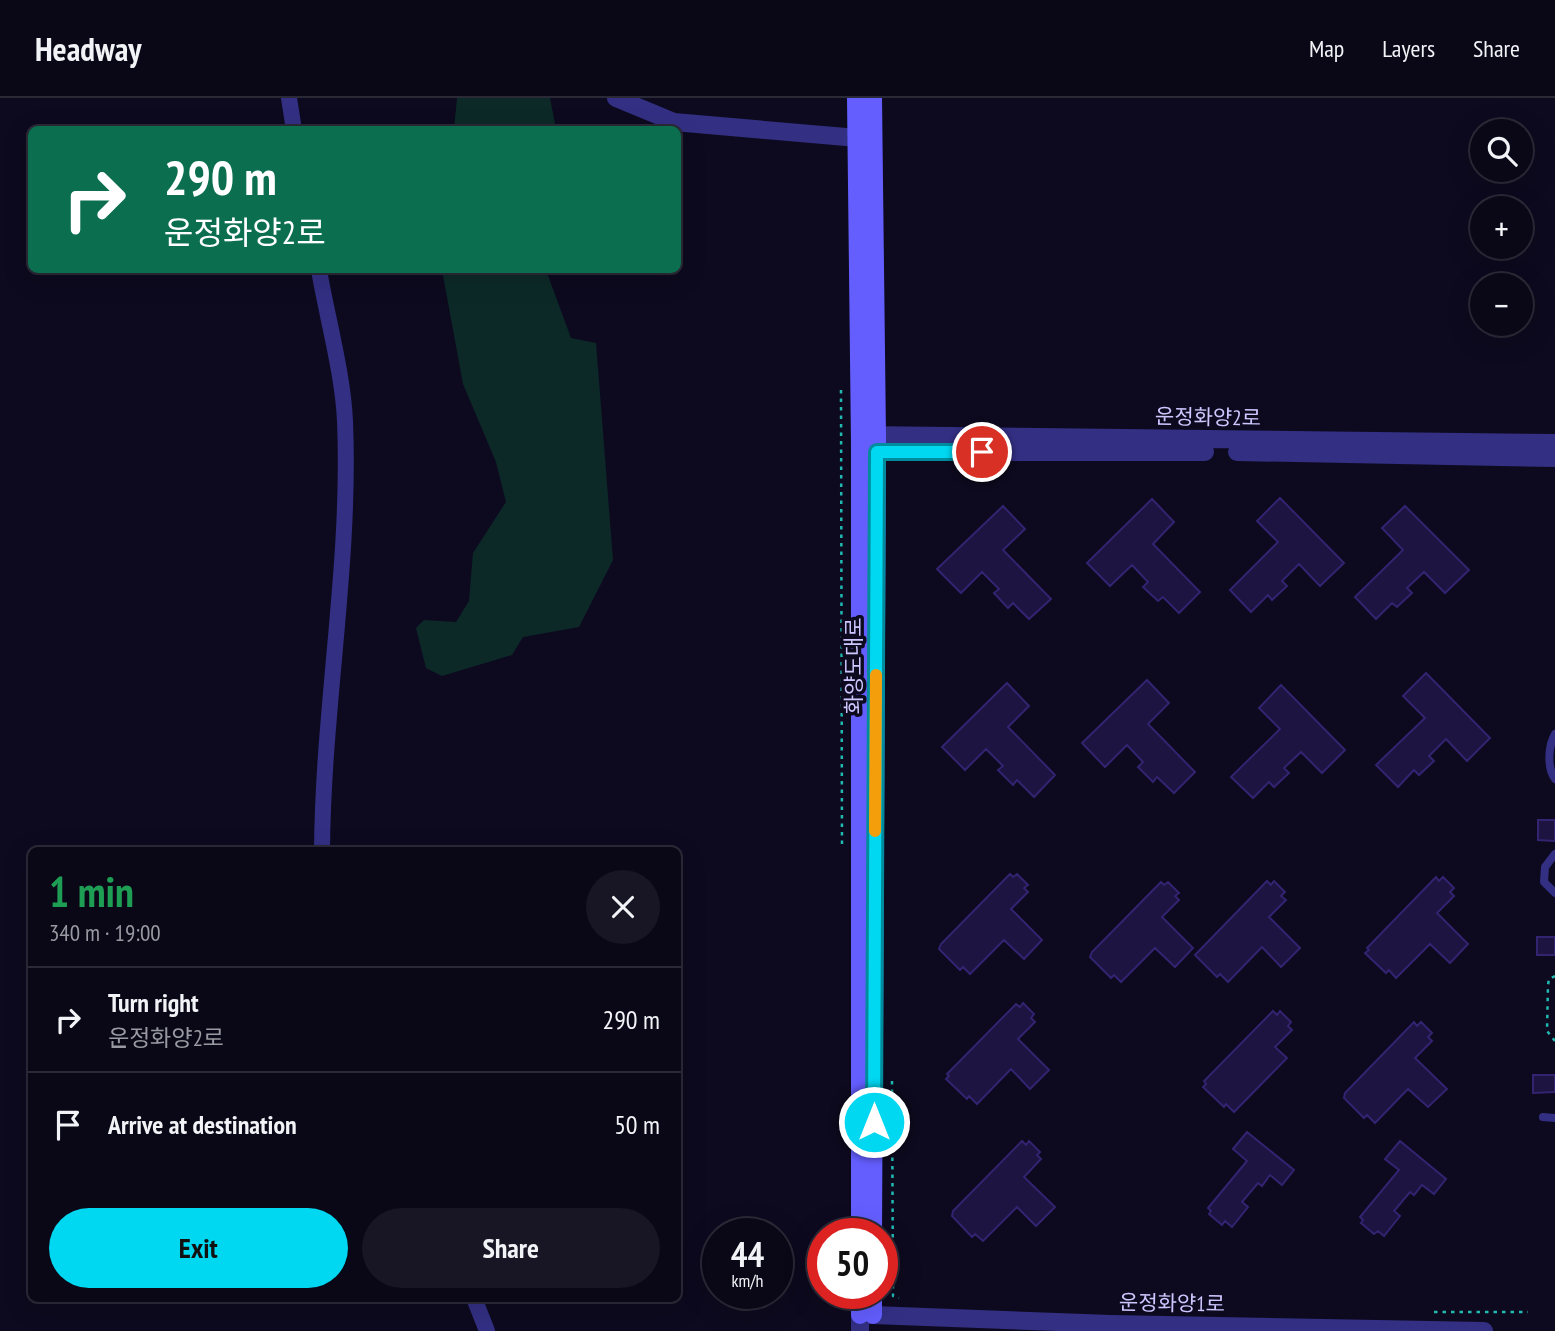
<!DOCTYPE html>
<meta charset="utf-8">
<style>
:root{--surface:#0a0817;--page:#181624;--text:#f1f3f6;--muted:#999aa1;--line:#2a2936;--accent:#00d8f2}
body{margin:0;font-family:"PT Sans Narrow","Noto Sans KR",sans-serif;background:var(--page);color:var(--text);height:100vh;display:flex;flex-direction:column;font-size:26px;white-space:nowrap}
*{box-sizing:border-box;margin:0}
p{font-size:23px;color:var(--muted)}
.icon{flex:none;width:38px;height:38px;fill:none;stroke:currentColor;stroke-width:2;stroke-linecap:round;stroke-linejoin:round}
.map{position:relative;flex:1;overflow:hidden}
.side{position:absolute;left:28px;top:749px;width:653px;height:455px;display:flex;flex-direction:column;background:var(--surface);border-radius:10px;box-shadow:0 7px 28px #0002,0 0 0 2px var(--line)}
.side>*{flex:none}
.hud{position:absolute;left:28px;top:28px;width:653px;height:147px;border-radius:10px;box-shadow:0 7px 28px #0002,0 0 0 2px var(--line);background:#0b6e4f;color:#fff;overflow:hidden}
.buttons{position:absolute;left:1470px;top:21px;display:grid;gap:14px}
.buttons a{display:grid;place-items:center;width:63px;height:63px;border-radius:50%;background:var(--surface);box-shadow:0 7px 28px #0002,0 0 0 2px var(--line);font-size:35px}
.speed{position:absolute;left:702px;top:1120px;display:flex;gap:14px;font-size:35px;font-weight:700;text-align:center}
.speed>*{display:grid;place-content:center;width:91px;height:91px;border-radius:50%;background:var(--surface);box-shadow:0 7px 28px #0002,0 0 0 2px var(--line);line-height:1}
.speed small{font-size:18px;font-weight:400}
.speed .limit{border:10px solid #d22;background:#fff;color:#111}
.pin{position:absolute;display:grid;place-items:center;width:60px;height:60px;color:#fff;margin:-30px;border:4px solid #fff;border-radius:50%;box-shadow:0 2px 7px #0007}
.me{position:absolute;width:77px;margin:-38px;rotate:0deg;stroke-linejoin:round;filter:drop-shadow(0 0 5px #0008)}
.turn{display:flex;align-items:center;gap:24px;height:147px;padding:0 21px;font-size:32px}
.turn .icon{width:91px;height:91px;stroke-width:2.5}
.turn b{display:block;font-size:49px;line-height:60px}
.round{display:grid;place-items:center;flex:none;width:74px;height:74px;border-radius:37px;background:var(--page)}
.head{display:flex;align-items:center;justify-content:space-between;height:119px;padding:0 21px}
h1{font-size:42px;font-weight:700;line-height:52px;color:#1e9e55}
.action{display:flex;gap:14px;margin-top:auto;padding:14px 21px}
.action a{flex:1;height:80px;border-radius:42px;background:var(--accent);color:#111;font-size:28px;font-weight:700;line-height:80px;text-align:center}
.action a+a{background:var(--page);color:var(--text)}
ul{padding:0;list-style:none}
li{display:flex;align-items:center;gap:21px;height:105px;padding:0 21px;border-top:2px solid var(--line)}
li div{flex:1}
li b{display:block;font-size:26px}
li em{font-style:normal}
header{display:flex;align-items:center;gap:42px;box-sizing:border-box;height:98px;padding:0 35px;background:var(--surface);border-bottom:2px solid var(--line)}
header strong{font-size:33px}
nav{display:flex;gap:38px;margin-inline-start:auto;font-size:24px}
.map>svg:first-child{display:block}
</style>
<header>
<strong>Headway</strong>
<nav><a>Map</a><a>Layers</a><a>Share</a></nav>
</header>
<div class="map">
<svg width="1555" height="1233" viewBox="0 0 1555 1233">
<rect width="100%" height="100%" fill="#0d0a1f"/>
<path fill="#0c2928" d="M 457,0 L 550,0 L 556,31 L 454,31 Z
M 442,172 L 546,172 L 571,240 L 596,245 L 613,462 L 579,529 L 523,539 L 512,557 L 442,578 L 426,570 L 416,530 L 424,522 L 456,524 L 469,503 L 473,455 L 506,404 L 496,364 L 463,286 Z"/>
<path fill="#1d1441" stroke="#332370" stroke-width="2" d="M 1280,400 L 1344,465 L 1320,488 L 1299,466 L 1282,483 L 1287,488 L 1272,502 L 1268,497 L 1251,514 L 1230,492 L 1278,444 L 1257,423 Z
M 1152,401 L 1174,424 L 1153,446 L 1200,494 L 1179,515 L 1163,499 L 1158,503 L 1143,489 L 1148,484 L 1132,467 L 1110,488 L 1087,465 Z
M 1003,408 L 1025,431 L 1003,452 L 1051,501 L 1029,521 L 1013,505 L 1008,510 L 994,495 L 999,491 L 982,474 L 961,495 L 937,471 Z
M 1405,408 L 1469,472 L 1445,495 L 1424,474 L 1407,490 L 1412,495 L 1397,509 L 1392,505 L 1376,521 L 1355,499 L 1403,452 L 1382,430 Z
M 1426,575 L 1490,640 L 1467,663 L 1446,641 L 1429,658 L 1434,663 L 1419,677 L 1414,672 L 1398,689 L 1376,667 L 1425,620 L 1403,598 Z
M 1147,582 L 1169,605 L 1148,626 L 1195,674 L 1174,695 L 1157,679 L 1153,684 L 1138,669 L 1143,664 L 1127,647 L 1105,669 L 1082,645 Z
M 1007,585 L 1029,608 L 1008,629 L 1055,677 L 1034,699 L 1017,682 L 1013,687 L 998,672 L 1003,668 L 986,651 L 965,672 L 942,649 Z
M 1281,587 L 1345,652 L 1322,675 L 1301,654 L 1284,670 L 1289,675 L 1274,689 L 1269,684 L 1253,700 L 1231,679 L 1280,631 L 1259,610 Z
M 1538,722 L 1555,722 L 1555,743 L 1538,742 Z
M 1010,776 L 1013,779 L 1017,776 L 1028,787 L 1024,790 L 1028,794 L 1011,811 L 1042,842 L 1024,861 L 1004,842 L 970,876 L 963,869 L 960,872 L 939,851 L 941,846 Z
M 1436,779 L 1439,783 L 1443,779 L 1454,790 L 1450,794 L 1454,798 L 1437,815 L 1468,846 L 1450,865 L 1430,846 L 1396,880 L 1389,872 L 1386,875 L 1365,855 L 1369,852 L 1367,850 Z
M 1267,783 L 1271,787 L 1274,783 L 1285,794 L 1281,798 L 1286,802 L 1269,819 L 1300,850 L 1281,869 L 1262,849 L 1228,884 L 1220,876 L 1217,879 L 1195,857 Z
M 1161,784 L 1164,787 L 1168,784 L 1179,795 L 1175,798 L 1179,802 L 1162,819 L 1193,850 L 1175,869 L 1155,850 L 1121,884 L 1114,877 L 1111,880 L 1090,859 L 1092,854 Z
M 1537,839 L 1555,839 L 1555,857 L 1537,857 Z
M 1023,905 L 1034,916 L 1031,920 L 1035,924 L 1018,941 L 1049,972 L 1030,991 L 1011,971 L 977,1006 L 969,998 L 967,1001 L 946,981 L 949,978 L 947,976 L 1016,906 L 1020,909 Z
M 1273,913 L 1277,917 L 1280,913 L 1291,924 L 1288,928 L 1292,932 L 1275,949 L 1287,960 L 1234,1014 L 1226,1006 L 1224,1009 L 1203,989 L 1206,986 L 1204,983 Z
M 1414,924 L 1417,928 L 1421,924 L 1432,935 L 1428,939 L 1432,943 L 1415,960 L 1447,991 L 1428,1009 L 1408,991 L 1375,1025 L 1367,1017 L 1364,1020 L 1344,1000 L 1345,995 Z
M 1533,977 L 1555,977 L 1555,994 L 1533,995 Z
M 1247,1034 L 1294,1072 L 1282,1087 L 1270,1077 L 1262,1088 L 1258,1085 L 1242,1104 L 1248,1109 L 1232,1129 L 1225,1123 L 1222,1127 L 1209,1116 L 1211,1113 L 1208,1110 L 1247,1063 L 1233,1051 Z
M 1022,1043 L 1026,1047 L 1029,1043 L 1040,1054 L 1037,1057 L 1041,1061 L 1024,1079 L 1055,1109 L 1036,1128 L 1017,1109 L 983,1143 L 975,1136 L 972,1139 L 952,1118 L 953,1113 Z
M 1400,1043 L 1446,1081 L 1434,1096 L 1422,1087 L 1414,1097 L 1410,1094 L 1394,1113 L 1400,1118 L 1384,1138 L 1378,1133 L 1374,1136 L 1361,1125 L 1363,1122 L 1360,1119 L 1399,1072 L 1385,1061 Z"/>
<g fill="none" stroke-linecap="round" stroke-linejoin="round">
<path stroke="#20bab2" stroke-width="2.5" stroke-dasharray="3.5 5" stroke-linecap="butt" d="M 841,292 L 842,751
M 1555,878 L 1549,881 L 1548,887 L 1547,933 L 1555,943
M 892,983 L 893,1198 L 899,1200
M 1434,1214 L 1528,1214"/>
<path stroke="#332f83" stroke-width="8" d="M 1555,636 C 1548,648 1547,670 1555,681
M 1555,756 L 1545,769 L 1544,784 L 1555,795
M 1543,1019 L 1555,1020"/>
<path stroke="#332f83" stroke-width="16" d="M 289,0 L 294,32
M 319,172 C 327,219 343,276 345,323 C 351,466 323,609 322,752
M 474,1200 L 487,1233"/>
<path stroke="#332f83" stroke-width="18" d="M 616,0 L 674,24 L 869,41
M 862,337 L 1555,345
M 862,354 L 1205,354
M 1237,354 L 1555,360
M 860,1233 L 860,1217 L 873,1217 L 1111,1226 L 1484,1233"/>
<path stroke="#645eff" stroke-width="18" d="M 856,0 L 860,346 L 860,1136
M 873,0 L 877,338 L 873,1136
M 860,1217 L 860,1195
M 873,1217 L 873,1195"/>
</g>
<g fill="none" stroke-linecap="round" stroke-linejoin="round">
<g stroke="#008c9d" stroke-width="18">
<path id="route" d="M 874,1024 L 877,354 L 982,354"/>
</g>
<use href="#route" stroke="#00d8f2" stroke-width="12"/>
<path stroke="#f59e0b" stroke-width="12" d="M 875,733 L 876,577"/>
</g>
<g text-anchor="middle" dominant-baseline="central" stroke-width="7" stroke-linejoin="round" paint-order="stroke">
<g font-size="21" fill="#cec7ff" stroke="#0d0a1f">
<text transform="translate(1208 319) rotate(1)">운정화양2로</text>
<text transform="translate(853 568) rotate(-90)">화양도대로</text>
<text transform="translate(1172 1205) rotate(1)">운정화양1로</text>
</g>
</g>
</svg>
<div class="buttons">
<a><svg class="icon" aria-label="search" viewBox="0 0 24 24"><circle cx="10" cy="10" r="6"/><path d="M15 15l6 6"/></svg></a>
<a>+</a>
<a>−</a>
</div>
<div class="speed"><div>44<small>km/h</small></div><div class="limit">50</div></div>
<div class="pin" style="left:982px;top:354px;background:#d93025"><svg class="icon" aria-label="arrive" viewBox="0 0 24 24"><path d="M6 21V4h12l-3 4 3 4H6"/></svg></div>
<svg class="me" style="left:874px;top:1024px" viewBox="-20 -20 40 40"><circle r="17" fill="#00d8f2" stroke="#fff" stroke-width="3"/><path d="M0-11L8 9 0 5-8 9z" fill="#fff"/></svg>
<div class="hud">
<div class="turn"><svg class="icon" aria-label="right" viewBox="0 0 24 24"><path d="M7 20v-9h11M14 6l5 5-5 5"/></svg><div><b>290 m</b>운정화양2로</div></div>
</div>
<section class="side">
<div class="head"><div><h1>1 min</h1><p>340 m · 19:00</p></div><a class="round"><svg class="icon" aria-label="close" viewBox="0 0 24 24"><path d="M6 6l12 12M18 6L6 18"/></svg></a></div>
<ul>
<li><svg class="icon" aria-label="right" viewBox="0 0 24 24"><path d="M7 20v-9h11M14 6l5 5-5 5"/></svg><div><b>Turn right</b><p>운정화양2로</p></div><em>290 m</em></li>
<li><svg class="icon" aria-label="arrive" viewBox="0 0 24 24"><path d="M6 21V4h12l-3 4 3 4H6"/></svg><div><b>Arrive at destination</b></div><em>50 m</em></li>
</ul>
<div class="action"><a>Exit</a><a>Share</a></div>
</section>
</div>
